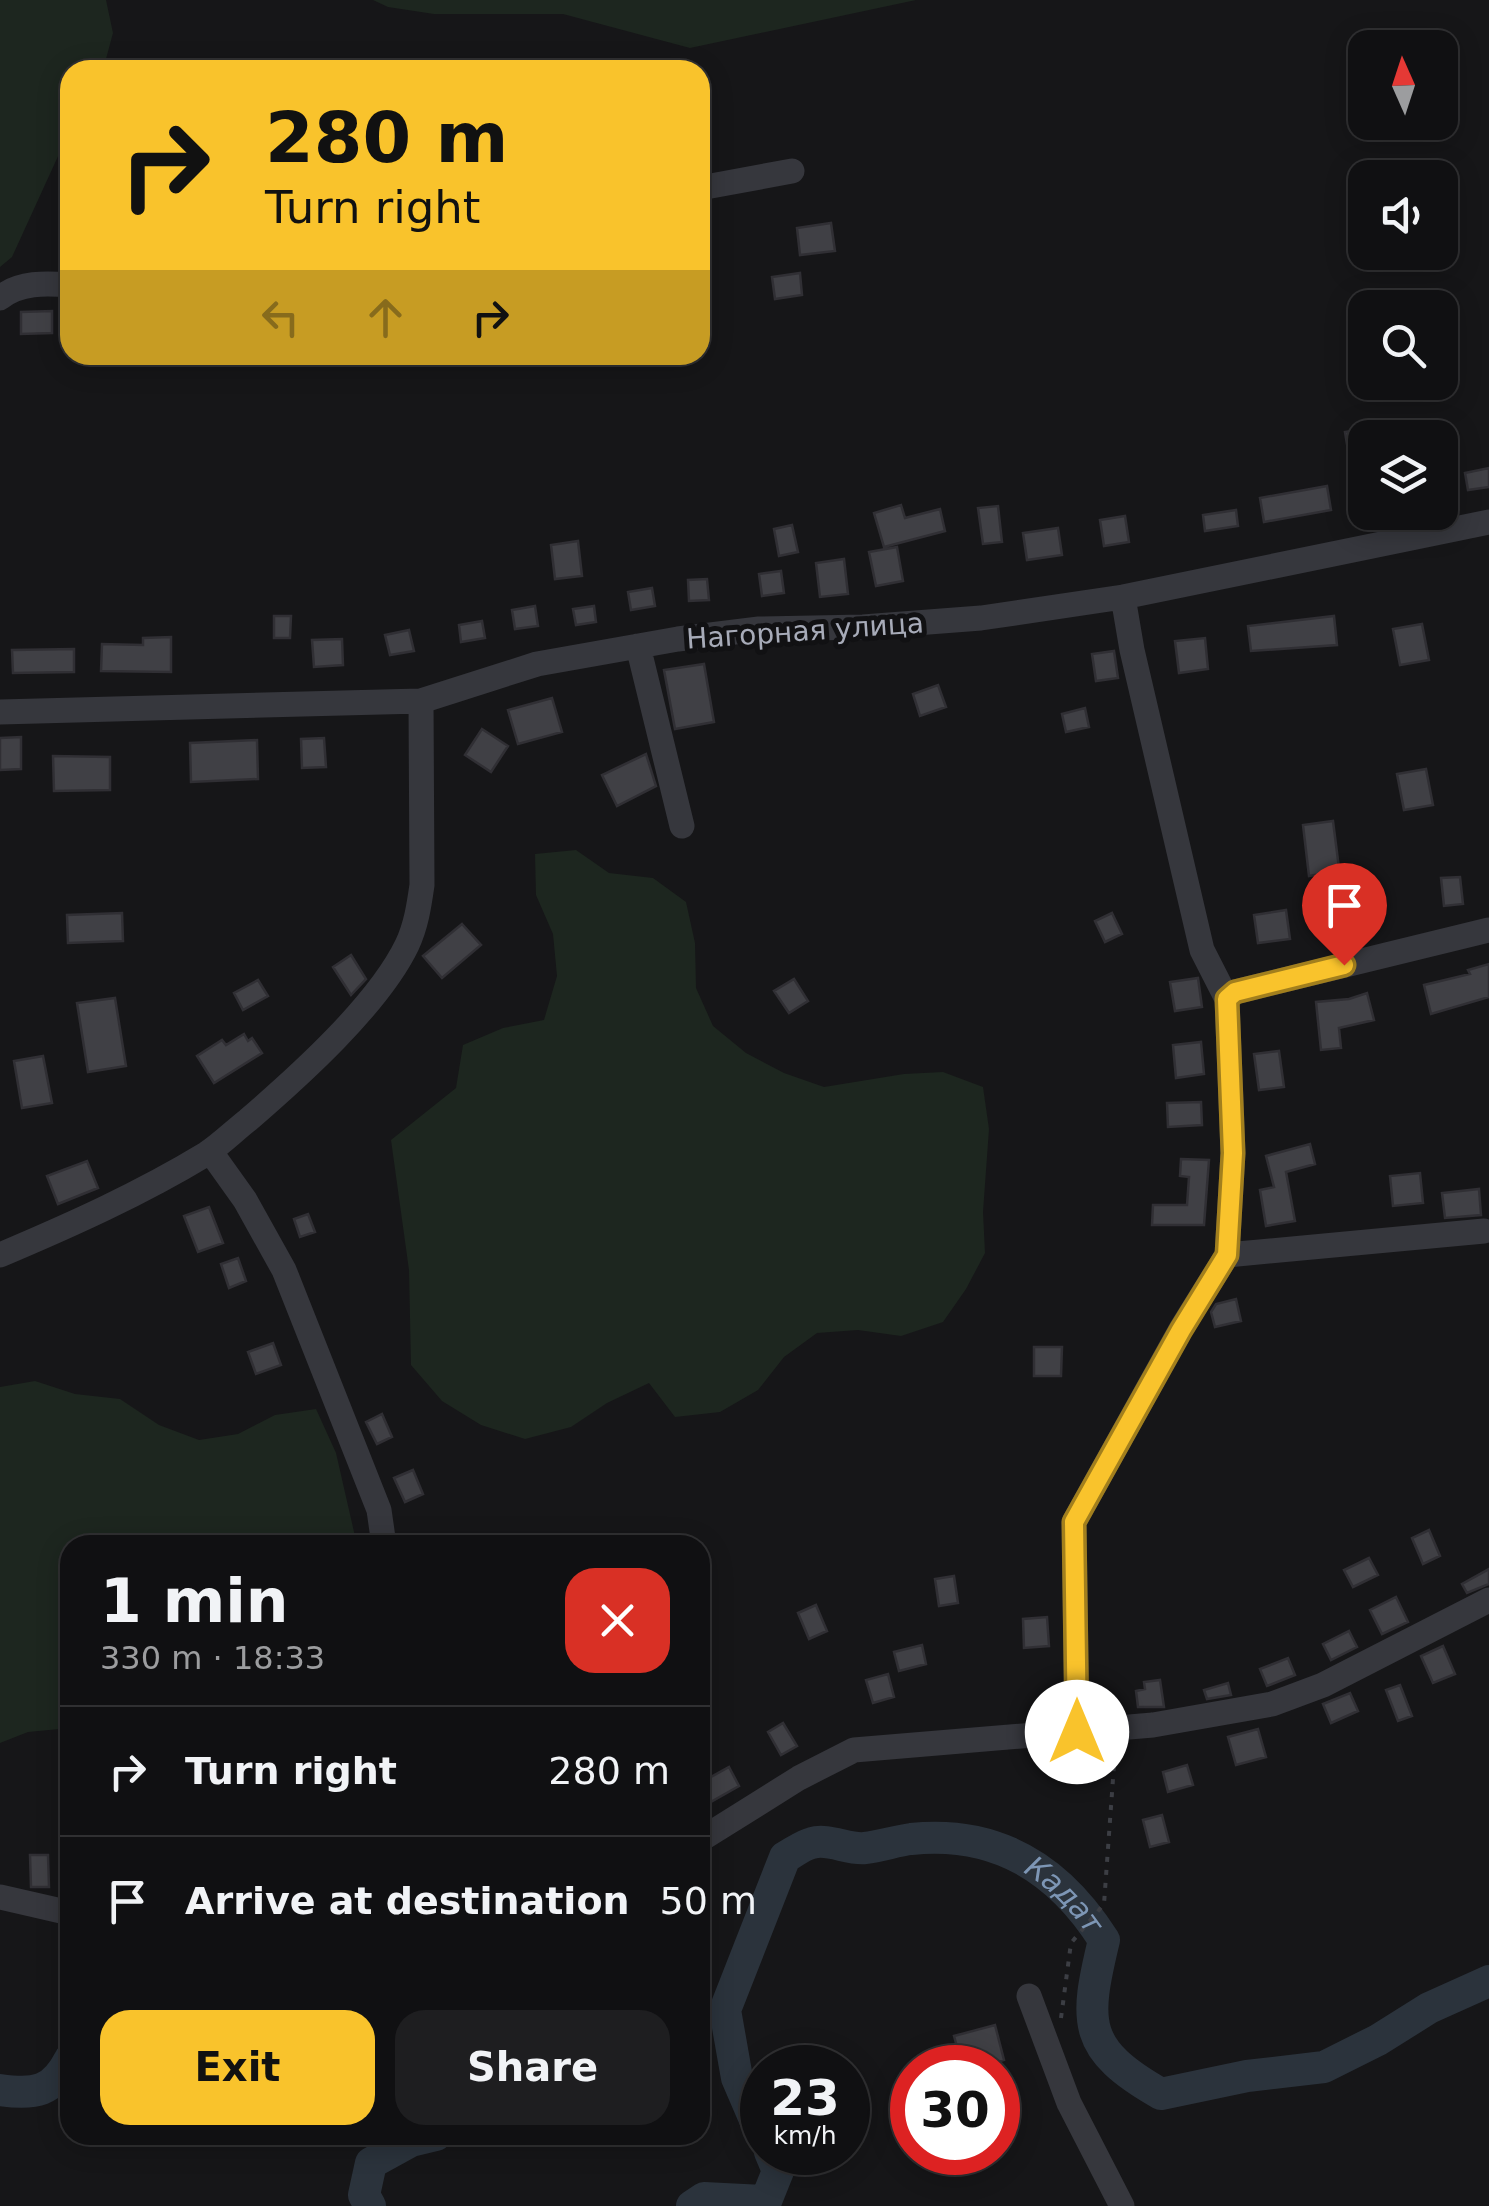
<!DOCTYPE html>
<meta charset="utf-8">
<style>
:root{--surface:#101012;--page:#1e1e20;--text:#f1f3f6;--muted:#9c9d9f;--line:#303032;--accent:#f9c32c}
body{margin:0;font-family:"DejaVu Sans",sans-serif;background:var(--page);color:var(--text);height:100vh;display:flex;flex-direction:column;font-size:38px;white-space:nowrap}
*{box-sizing:border-box;margin:0}
p{font-size:32px;color:var(--muted)}
.icon{flex:none;width:55px;height:55px;fill:none;stroke:currentColor;stroke-width:2;stroke-linecap:round;stroke-linejoin:round}
.map{position:relative;flex:1;overflow:hidden}
.drawer{position:absolute;left:60px;top:1535px;width:650px;height:610px;display:flex;flex-direction:column;background:var(--surface);border-radius:30px;box-shadow:0 5px 25px #0003,0 0 0 2px var(--line)}
.drawer>*{flex:none}
.guide{position:absolute;left:60px;top:60px;width:650px;height:305px;border-radius:30px;box-shadow:0 5px 25px #0003,0 0 0 2px var(--line);background:#f9c32c;color:#111;overflow:hidden}
.needle{width:65px;rotate:357deg}
.buttons{position:absolute;left:1348px;top:30px;display:grid;gap:20px}
.buttons a{display:grid;place-items:center;width:110px;height:110px;border-radius:20px;background:var(--surface);box-shadow:0 5px 25px #0003,0 0 0 2px var(--line);font-size:50px}
.speed{position:absolute;left:740px;top:2045px;display:flex;gap:20px;font-size:50px;font-weight:700;text-align:center}
.speed>*{display:grid;place-content:center;width:130px;height:130px;border-radius:50%;background:var(--surface);box-shadow:0 5px 25px #0003,0 0 0 2px var(--line);line-height:1}
.speed small{font-size:25px;font-weight:400}
.speed .limit{border:15px solid #d22;background:#fff;color:#111}
.pin{position:absolute;display:grid;place-items:center;width:85px;height:85px;color:#fff;margin:-102px -42px;border-radius:50% 50% 50% 0;rotate:-45deg;box-shadow:0 0 10px #0007}
.pin .icon{rotate:45deg}
.me{position:absolute;width:110px;margin:-55px;rotate:0deg;stroke-linejoin:round;filter:drop-shadow(0 0 8px #0008)}
.turn{display:flex;align-items:center;gap:35px;height:210px;padding:0 40px;font-size:45px}
.turn .icon{width:130px;height:130px;stroke-width:2.5}
.turn b{display:block;font-size:70px;line-height:85px}
.lanes{display:flex;align-items:center;height:95px;padding:0 40px;background:#0003;justify-content:center;gap:50px;direction:ltr}
.lanes .off{opacity:.35}
.round{display:grid;place-items:center;flex:none;width:105px;height:105px;border-radius:30px;background:var(--page)}
.head{display:flex;align-items:center;justify-content:space-between;height:170px;padding:0 40px}
h1{font-size:60px;font-weight:800;line-height:75px}
.primary-button{display:flex;gap:20px;margin-top:auto;padding:20px 40px}
.primary-button a{flex:1;height:115px;border-radius:30px;background:var(--accent);color:#111;font-size:40px;font-weight:800;line-height:115px;text-align:center}
.primary-button a+a{background:var(--page);color:var(--text)}
ul{padding:0;list-style:none}
li{display:flex;align-items:center;gap:30px;height:130px;padding:0 40px;border-top:2px solid var(--line)}
li div{flex:1}
li b{display:block;font-size:38px}
li em{font-style:normal}
.map>svg:first-child{display:block}
</style>
<div class="map">
<svg width="1489" height="2206" viewBox="0 0 1489 2206">
<rect width="100%" height="100%" fill="#161618"/>
<path fill="#1d261f" d="M 0,0 L 106,0 L 113,33 L 103,70 L 70,70 L 70,130 L 12,257 L 0,267 Z
M 373,0 L 916,0 L 690,48 L 563,14 L 434,14 L 388,7 Z
M 576,850 L 609,873 L 653,878 L 686,902 L 695,943 L 696,988 L 713,1026 L 746,1053 L 784,1073 L 824,1087 L 904,1074 L 943,1072 L 983,1087 L 989,1129 L 983,1212 L 985,1253 L 966,1289 L 943,1322 L 901,1336 L 858,1330 L 817,1333 L 784,1357 L 758,1390 L 720,1412 L 675,1417 L 649,1383 L 607,1403 L 571,1427 L 525,1439 L 481,1425 L 442,1401 L 411,1365 L 409,1270 L 391,1140 L 456,1088 L 463,1045 L 503,1028 L 544,1020 L 557,976 L 553,934 L 536,895 L 535,854 Z
M 35,1381 L 75,1394 L 120,1399 L 159,1425 L 199,1440 L 238,1434 L 275,1415 L 316,1409 L 336,1453 L 357,1545 L 70,1545 L 70,1728 L 28,1732 L 0,1743 L 0,1387 Z"/>
<g fill="none" stroke-linecap="round" stroke-linejoin="round">
<g stroke="#2b333c" stroke-width="32">
<path d="M 0,2090 C 35,2095 53,2092 70,2059"/>
<path id="s1" d="M 762,2136 L 737,2078 L 725,2010 L 785,1857 C 793,1853 803,1845 812,1843 C 828,1838 849,1850 865,1848 C 881,1846 896,1841 911,1839 C 997,1830 1059,1869 1104,1940 C 1084,2023 1082,2049 1161,2094 L 1247,2076 L 1324,2067 L 1378,2040 L 1429,2008 L 1489,1981"/>
<path d="M 370,2206 L 364,2195 L 371,2163 L 411,2141 L 436,2135"/>
<path d="M 692,2206 L 704,2198 L 766,2201 L 778,2171 L 770,2152"/>
</g>
</g>
<path fill="#404045" stroke="#302f34" stroke-width="2.5" d="M 831,223 L 835,251 L 800,255 L 797,228 Z
M 800,273 L 802,295 L 775,299 L 772,277 Z
M 52,311 L 52,333 L 21,334 L 21,312 Z
M 1365,429 L 1365,454 L 1349,456 L 1345,432 Z
M 1489,468 L 1489,487 L 1468,490 L 1465,473 Z
M 1327,486 L 1331,510 L 1264,522 L 1260,498 Z
M 901,505 L 905,518 L 940,509 L 945,531 L 884,547 L 874,513 Z
M 998,506 L 1002,542 L 983,544 L 978,508 Z
M 1236,510 L 1238,526 L 1205,531 L 1203,515 Z
M 1125,516 L 1129,542 L 1104,546 L 1100,520 Z
M 792,525 L 798,552 L 779,556 L 774,529 Z
M 1058,528 L 1062,555 L 1027,560 L 1023,533 Z
M 578,541 L 582,576 L 555,579 L 551,545 Z
M 897,547 L 903,581 L 876,586 L 869,552 Z
M 844,559 L 848,594 L 820,597 L 816,563 Z
M 781,571 L 784,593 L 762,596 L 759,574 Z
M 707,579 L 709,600 L 689,601 L 688,580 Z
M 652,588 L 655,606 L 631,610 L 628,592 Z
M 535,606 L 538,626 L 515,629 L 512,610 Z
M 594,606 L 596,622 L 576,625 L 573,609 Z
M 274,616 L 291,616 L 290,638 L 274,638 Z
M 1334,616 L 1337,645 L 1251,651 L 1248,626 Z
M 482,621 L 485,638 L 461,642 L 459,625 Z
M 1422,624 L 1429,660 L 1400,665 L 1393,629 Z
M 409,630 L 414,651 L 390,655 L 385,635 Z
M 171,637 L 171,672 L 101,671 L 102,644 L 143,645 L 143,638 Z
M 1205,638 L 1208,669 L 1179,673 L 1175,641 Z
M 342,639 L 343,665 L 314,667 L 312,640 Z
M 74,649 L 74,672 L 13,673 L 12,650 Z
M 1114,651 L 1118,678 L 1096,681 L 1092,654 Z
M 704,664 L 714,722 L 675,729 L 664,670 Z
M 938,685 L 946,707 L 920,716 L 913,694 Z
M 552,698 L 562,732 L 518,744 L 508,710 Z
M 1085,708 L 1089,727 L 1066,732 L 1062,714 Z
M 482,729 L 508,746 L 491,772 L 465,755 Z
M 21,737 L 21,769 L 0,770 L 0,738 Z
M 324,738 L 326,767 L 302,768 L 301,739 Z
M 257,740 L 258,779 L 191,782 L 190,743 Z
M 646,754 L 656,786 L 617,806 L 602,775 Z
M 53,756 L 110,757 L 110,790 L 54,791 Z
M 1426,769 L 1433,805 L 1404,810 L 1397,774 Z
M 1333,821 L 1342,892 L 1358,888 L 1368,929 L 1332,939 L 1315,875 L 1309,876 L 1303,825 Z
M 1460,877 L 1463,904 L 1444,906 L 1441,878 Z
M 1286,910 L 1290,939 L 1258,943 L 1254,915 Z
M 122,913 L 123,941 L 68,943 L 67,915 Z
M 1112,913 L 1122,934 L 1105,942 L 1095,921 Z
M 462,924 L 481,945 L 442,978 L 423,956 Z
M 351,955 L 366,979 L 351,995 L 333,967 Z
M 1489,964 L 1489,997 L 1431,1014 L 1424,985 L 1470,974 L 1468,970 Z
M 1198,978 L 1202,1007 L 1175,1011 L 1170,982 Z
M 794,979 L 808,1001 L 789,1013 L 774,991 Z
M 258,980 L 268,996 L 243,1010 L 234,993 Z
M 1367,993 L 1374,1020 L 1339,1028 L 1341,1048 L 1321,1050 L 1316,1002 L 1349,999 Z
M 115,998 L 126,1066 L 88,1072 L 77,1003 Z
M 244,1034 L 248,1041 L 252,1038 L 262,1053 L 214,1083 L 197,1056 L 222,1040 L 226,1045 Z
M 1201,1042 L 1204,1074 L 1176,1078 L 1173,1045 Z
M 1279,1051 L 1284,1087 L 1259,1090 L 1254,1054 Z
M 43,1056 L 52,1103 L 22,1108 L 14,1061 Z
M 1201,1102 L 1202,1125 L 1168,1127 L 1167,1103 Z
M 1310,1144 L 1315,1164 L 1286,1172 L 1295,1221 L 1266,1226 L 1260,1190 L 1274,1187 L 1266,1156 Z
M 1181,1159 L 1209,1160 L 1204,1225 L 1152,1225 L 1153,1205 L 1187,1205 L 1189,1177 L 1180,1176 Z
M 87,1161 L 98,1188 L 58,1204 L 47,1176 Z
M 1420,1173 L 1423,1203 L 1393,1206 L 1390,1176 Z
M 1479,1189 L 1481,1215 L 1445,1218 L 1442,1193 Z
M 209,1207 L 223,1243 L 198,1252 L 184,1216 Z
M 308,1214 L 315,1232 L 300,1237 L 294,1219 Z
M 238,1258 L 246,1281 L 229,1288 L 221,1264 Z
M 1236,1299 L 1241,1321 L 1215,1327 L 1211,1312 L 1216,1304 Z
M 273,1343 L 281,1365 L 256,1374 L 248,1352 Z
M 1034,1347 L 1062,1347 L 1061,1376 L 1034,1376 Z
M 382,1414 L 392,1437 L 377,1444 L 366,1422 Z
M 413,1470 L 423,1494 L 405,1502 L 394,1478 Z
M 1429,1530 L 1440,1556 L 1423,1564 L 1412,1538 Z
M 1369,1558 L 1378,1575 L 1353,1587 L 1344,1570 Z
M 1489,1569 L 1489,1584 L 1467,1593 L 1462,1584 Z
M 954,1576 L 958,1603 L 939,1606 L 935,1579 Z
M 1396,1597 L 1408,1622 L 1382,1634 L 1370,1610 Z
M 816,1605 L 827,1631 L 809,1639 L 798,1613 Z
M 1047,1617 L 1049,1646 L 1024,1648 L 1023,1619 Z
M 1349,1631 L 1357,1647 L 1331,1660 L 1323,1644 Z
M 922,1645 L 926,1664 L 899,1671 L 894,1652 Z
M 1443,1646 L 1455,1674 L 1433,1683 L 1421,1656 Z
M 1288,1658 L 1295,1675 L 1267,1686 L 1260,1669 Z
M 888,1674 L 894,1697 L 873,1703 L 866,1680 Z
M 1160,1680 L 1164,1707 L 1138,1707 L 1136,1691 L 1145,1689 L 1144,1682 Z
M 1228,1683 L 1231,1695 L 1207,1699 L 1204,1690 Z
M 1400,1685 L 1412,1716 L 1398,1721 L 1386,1690 Z
M 1350,1693 L 1358,1711 L 1331,1723 L 1323,1704 Z
M 783,1723 L 797,1746 L 781,1755 L 768,1732 Z
M 1258,1729 L 1266,1757 L 1236,1765 L 1228,1737 Z
M 1187,1765 L 1193,1785 L 1168,1792 L 1163,1772 Z
M 729,1767 L 739,1786 L 700,1808 L 700,1783 Z
M 1162,1815 L 1169,1842 L 1150,1847 L 1143,1820 Z
M 30,1855 L 48,1855 L 49,1887 L 31,1887 Z
M 995,2025 L 1004,2060 L 977,2068 L 963,2068 L 954,2036 Z"/>
<g fill="none" stroke-linecap="round" stroke-linejoin="round">
<path stroke="#3c3e44" stroke-width="4" stroke-dasharray="5 8" stroke-linecap="butt" d="M 1061,2018 L 1071,1943 L 1104,1904 L 1115,1751"/>
<path stroke="#36373d" stroke-width="25" d="M 700,188 L 792,171
M 0,298 C 19,282 46,283 70,285
M 1123,597 L 1132,650 L 1202,950 L 1227,999
M 638,646 L 682,826
M 0,712 L 421,701 L 537,664 L 678,639 L 759,629 L 863,627 L 981,618 L 1123,597 L 1489,522
M 210,1151 L 245,1200 L 284,1270 L 379,1510 L 384,1545
M 0,1255 C 71,1225 140,1194 206,1154 C 221,1144 234,1131 248,1120 C 299,1076 378,1005 407,945 C 416,926 419,906 422,885 L 421,701
M 1227,1255 L 1484,1231
M 1077,1732 L 1074,1522 L 1181,1329 L 1227,1255 L 1233,1153 L 1227,999 L 1235,992 L 1489,930
M 700,1840 L 799,1778 L 854,1750 L 1153,1725 L 1272,1704 L 1323,1685 L 1489,1600
M 0,1897 L 70,1913
M 1029,1996 L 1069,2103 L 1122,2206"/>
</g>
<g fill="none" stroke-linecap="round" stroke-linejoin="round">
<g stroke="#a27f1d" stroke-width="25">
<path id="route" d="M 1077,1732 L 1074,1522 L 1181,1330 L 1227,1255 L 1233,1153 L 1227,999 L 1235,992 L 1344,965"/>
</g>
<use href="#route" stroke="#f9c32c" stroke-width="18"/>
</g>
<g text-anchor="middle" dominant-baseline="central" stroke-width="10" stroke-linejoin="round" paint-order="stroke">
<g font-size="28" fill="#a7abb8" stroke="#111113">
<text transform="translate(805 631) rotate(-4)">Нагорная улица</text>
</g>
<g font-size="30" font-style="italic" fill="#7d96b5" stroke="#111113">
<text stroke="none"><textPath href="#s1" startOffset="598">Кадат</textPath></text>
</g>
</g>
</svg>
<div class="buttons">
<a><svg class="needle" viewBox="-14 -14 28 28"><path d="M0-13l5 13h-10z" fill="#e53935"/><path d="M0 13l5-13h-10z" fill="#9c9d9f"/></svg></a>
<a><svg class="icon" aria-label="sound" viewBox="0 0 24 24"><path d="M4 9h4l5-4v14l-5-4H4zM17 9q2 3 0 6"/></svg></a>
<a><svg class="icon" aria-label="search" viewBox="0 0 24 24"><circle cx="10" cy="10" r="6"/><path d="M15 15l6 6"/></svg></a>
<a><svg class="icon" aria-label="layers" viewBox="0 0 24 24"><path d="M12 4l9 5-9 5-9-5zM3 14l9 5 9-5"/></svg></a>
</div>
<div class="speed"><div>23<small>km/h</small></div><div class="limit">30</div></div>
<div class="pin" style="left:1344px;top:965px;background:#d93025"><svg class="icon" aria-label="arrive" viewBox="0 0 24 24"><path d="M6 21V4h12l-3 4 3 4H6"/></svg></div>
<svg class="me" style="left:1077px;top:1732px" viewBox="-20 -20 40 40"><circle r="19" fill="#fff"/><path d="M0-13L10 11 0 6-10 11z" fill="#f9c32c"/></svg>
<div class="guide">
<div class="turn"><svg class="icon" aria-label="right" viewBox="0 0 24 24"><path d="M7 20v-9h11M14 6l5 5-5 5"/></svg><div><b>280 m</b>Turn right</div></div>
<div class="lanes"><svg class="icon off" aria-label="left" viewBox="0 0 24 24"><path d="M17 20v-9H6M10 6l-5 5 5 5"/></svg><svg class="icon off" aria-label="ahead" viewBox="0 0 24 24"><path d="M12 20V5M6 11l6-6 6 6"/></svg><svg class="icon" aria-label="right" viewBox="0 0 24 24"><path d="M7 20v-9h11M14 6l5 5-5 5"/></svg></div>
</div>
<section class="drawer">
<div class="head"><div><h1>1 min</h1><p>330 m · 18:33</p></div><a class="round" style="background:#d93025;color:#fff"><svg class="icon" aria-label="close" viewBox="0 0 24 24"><path d="M6 6l12 12M18 6L6 18"/></svg></a></div>
<ul>
<li><svg class="icon" aria-label="right" viewBox="0 0 24 24"><path d="M7 20v-9h11M14 6l5 5-5 5"/></svg><div><b>Turn right</b></div><em>280 m</em></li>
<li><svg class="icon" aria-label="arrive" viewBox="0 0 24 24"><path d="M6 21V4h12l-3 4 3 4H6"/></svg><div><b>Arrive at destination</b></div><em>50 m</em></li>
</ul>
<div class="primary-button"><a>Exit</a><a>Share</a></div>
</section>
</div>
